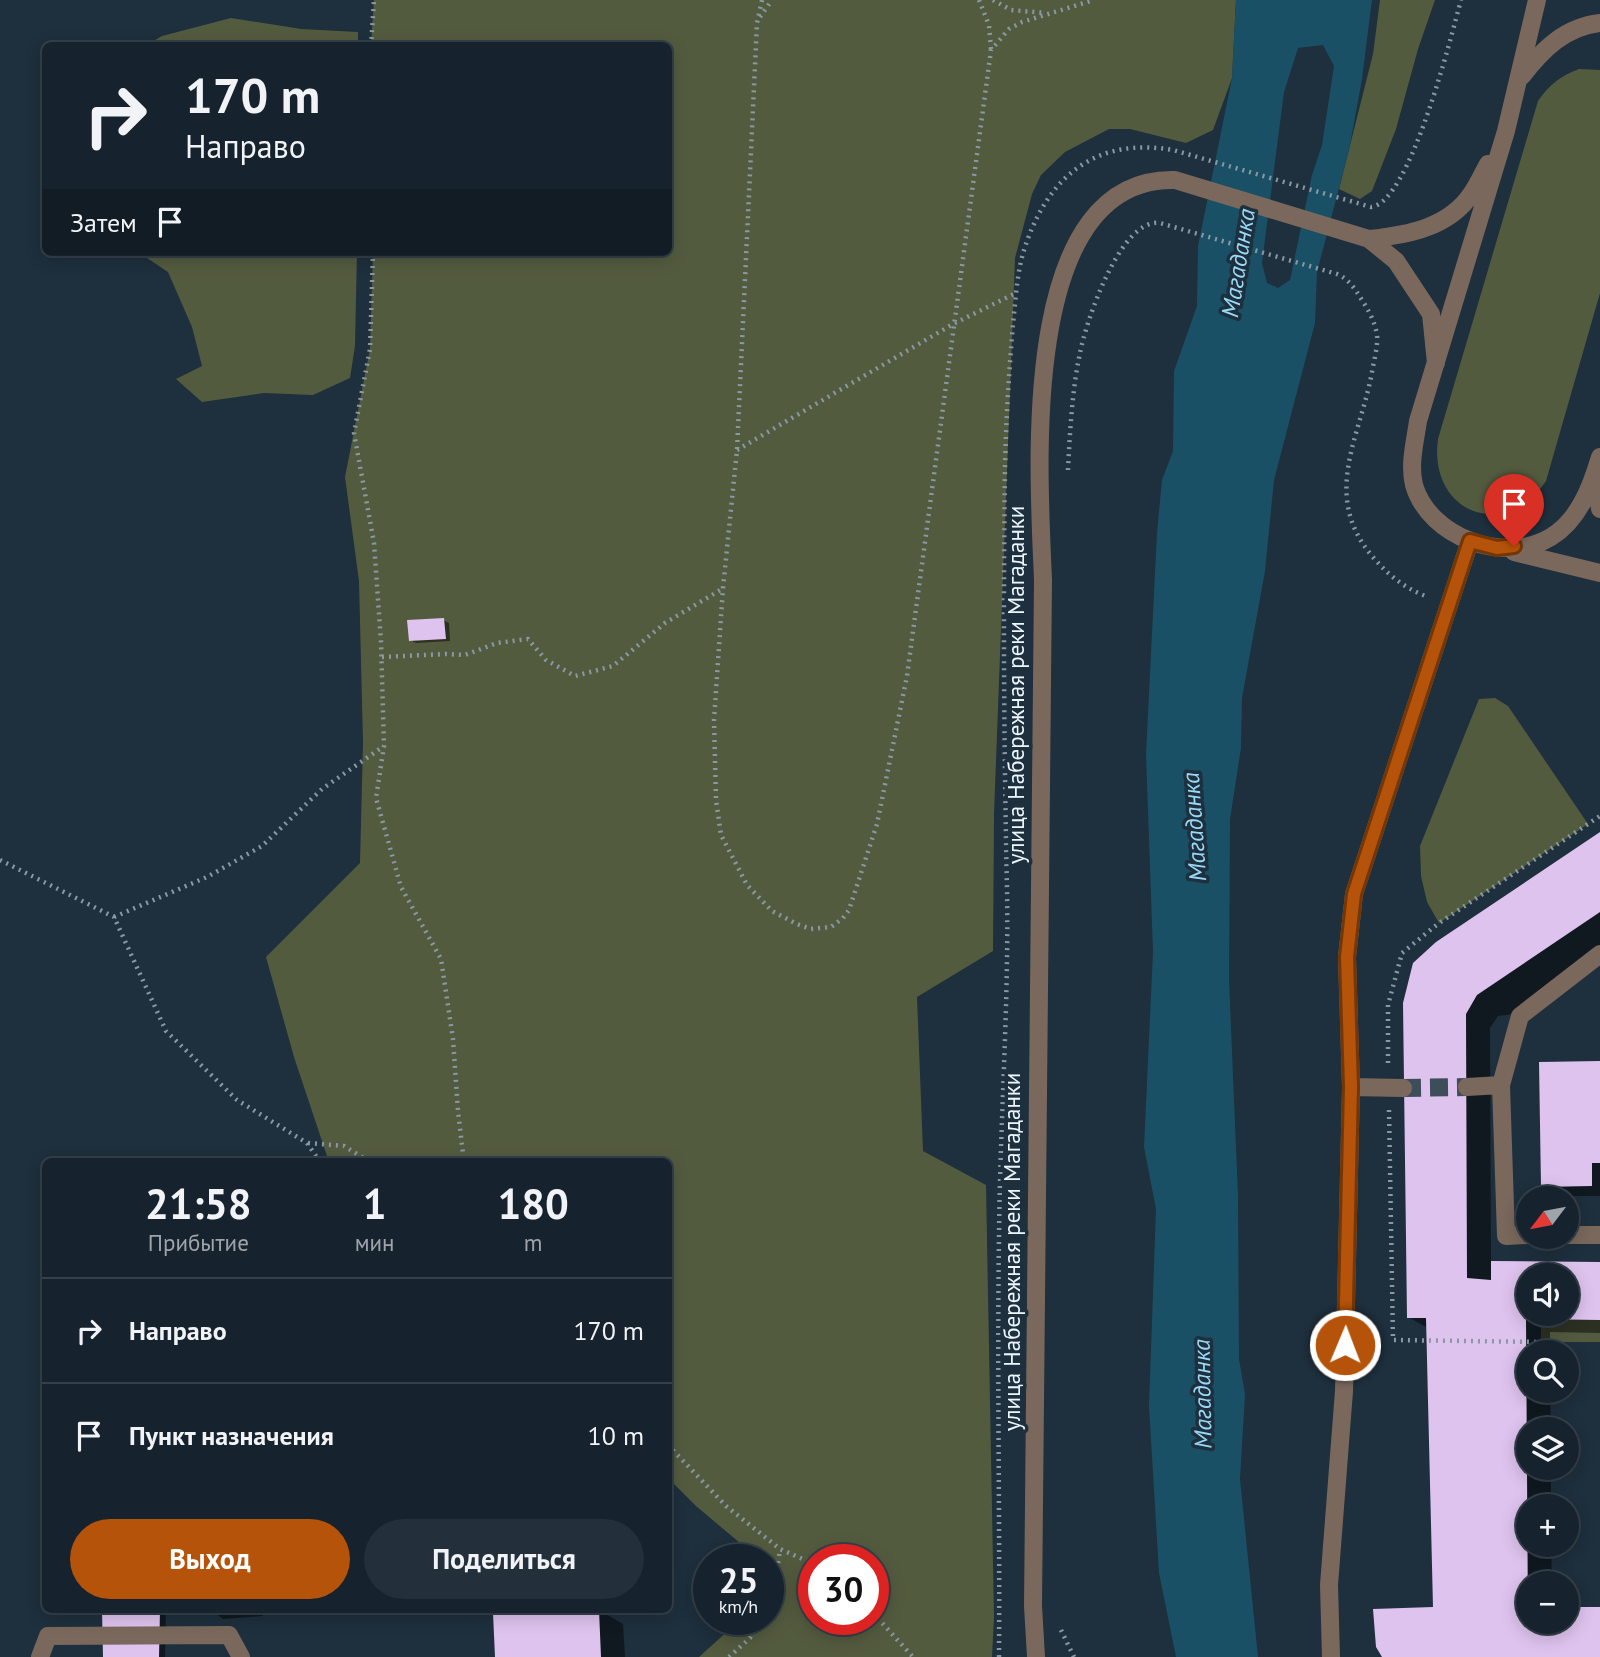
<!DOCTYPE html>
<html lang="ru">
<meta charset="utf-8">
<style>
:root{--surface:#16232e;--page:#232f3a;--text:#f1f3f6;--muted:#9ea4aa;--line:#35404a;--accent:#b45309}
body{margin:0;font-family:"PT Sans",sans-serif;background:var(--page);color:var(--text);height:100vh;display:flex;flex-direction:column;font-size:26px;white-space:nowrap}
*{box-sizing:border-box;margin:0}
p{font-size:23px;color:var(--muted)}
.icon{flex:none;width:38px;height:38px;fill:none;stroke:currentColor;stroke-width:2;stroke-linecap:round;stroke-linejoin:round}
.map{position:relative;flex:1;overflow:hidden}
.details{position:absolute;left:42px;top:1158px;width:630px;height:455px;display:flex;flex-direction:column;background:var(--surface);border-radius:10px;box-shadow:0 4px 18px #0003,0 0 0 2px var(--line)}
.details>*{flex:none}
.top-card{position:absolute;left:42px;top:42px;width:630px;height:214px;border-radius:10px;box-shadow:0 4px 18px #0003,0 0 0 2px var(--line);background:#16232e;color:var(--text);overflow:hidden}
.needle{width:46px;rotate:238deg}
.fabs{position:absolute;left:1516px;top:1186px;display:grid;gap:14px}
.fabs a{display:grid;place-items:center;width:63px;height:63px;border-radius:50%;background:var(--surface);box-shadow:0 4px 18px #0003,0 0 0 2px var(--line);font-size:35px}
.speed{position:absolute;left:693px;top:1544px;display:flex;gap:14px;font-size:35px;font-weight:700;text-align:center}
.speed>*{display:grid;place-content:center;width:91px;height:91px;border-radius:50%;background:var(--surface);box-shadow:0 4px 18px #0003,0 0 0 2px var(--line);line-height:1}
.speed small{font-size:18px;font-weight:400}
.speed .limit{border:10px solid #d22;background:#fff;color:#111}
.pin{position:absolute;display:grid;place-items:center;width:60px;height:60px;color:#fff;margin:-72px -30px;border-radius:50% 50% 50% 0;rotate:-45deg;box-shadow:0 0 7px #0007}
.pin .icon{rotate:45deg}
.me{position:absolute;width:77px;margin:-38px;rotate:1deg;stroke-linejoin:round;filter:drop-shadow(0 0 5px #0008)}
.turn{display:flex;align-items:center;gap:24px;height:147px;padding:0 28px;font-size:32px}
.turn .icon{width:91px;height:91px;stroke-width:2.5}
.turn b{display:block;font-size:49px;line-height:60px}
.then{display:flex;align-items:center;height:66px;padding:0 28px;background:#0003;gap:14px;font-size:26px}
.eta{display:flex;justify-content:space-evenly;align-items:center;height:119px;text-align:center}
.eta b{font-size:42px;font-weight:600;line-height:49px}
.primary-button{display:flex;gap:14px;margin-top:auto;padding:14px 28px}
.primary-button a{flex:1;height:80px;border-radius:42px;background:var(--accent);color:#fff;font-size:28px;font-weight:600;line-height:80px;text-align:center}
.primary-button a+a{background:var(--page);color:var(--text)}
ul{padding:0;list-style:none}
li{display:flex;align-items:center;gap:21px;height:105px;padding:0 28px;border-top:2px solid var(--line)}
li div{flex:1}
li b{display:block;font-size:26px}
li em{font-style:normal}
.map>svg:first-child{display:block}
</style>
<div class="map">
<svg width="1600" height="1657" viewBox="0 0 1600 1657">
<rect width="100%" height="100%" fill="#1e2f3d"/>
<path fill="#535b3f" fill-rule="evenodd" d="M 374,0 L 1236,0 L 1232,78 L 1213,130 L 1186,143 L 1130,129 L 1109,129 L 1065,152 L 1041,175 L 1032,194 L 1015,258 L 994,814 L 993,951 L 917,997 L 923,1151 L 986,1185 L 994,1617 L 992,1657 L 699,1657 L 741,1619 L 768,1619 L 768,1559 L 759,1559 L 696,1506 L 669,1479 L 668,1162 L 329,1162 L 294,1057 L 266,957 L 360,863 L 363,743 L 359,581 L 345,477 L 370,349 L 373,252 L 668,252 L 668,46 L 371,45 ZM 814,1559 L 873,1559 L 873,1619 L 814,1619 Z
M 1380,0 L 1435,0 L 1418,49 L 1396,129 L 1372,191 L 1360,199 L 1339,189 L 1373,54 Z
M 231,18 L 301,29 L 358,32 L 358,45 L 147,45 L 162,36 Z
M 1579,69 L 1600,70 L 1600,293 L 1546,481 C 1504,543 1428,512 1438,439 L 1538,101 C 1549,85 1560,76 1579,69 Z
M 138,252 L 357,252 L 355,346 L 350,378 L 313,395 L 264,393 L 202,402 L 176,379 L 202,366 L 192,327 L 168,272 Z
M 1495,698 L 1508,706 L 1588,824 L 1439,923 L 1427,902 L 1421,876 L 1420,846 L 1479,699 Z
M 1541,1319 L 1600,1320 L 1600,1342 L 1541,1342 Z"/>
<path fill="#1a5066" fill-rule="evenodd" d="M 1236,0 L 1372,0 L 1362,79 L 1349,150 L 1317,272 L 1315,323 L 1274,480 L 1265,571 L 1242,698 L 1241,748 L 1230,819 L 1229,980 L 1238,1196 L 1239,1359 L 1245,1394 L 1240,1479 L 1258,1657 L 1176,1657 L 1159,1573 L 1149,1406 L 1156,1209 L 1144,1147 L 1153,952 L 1146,754 L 1157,533 L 1162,480 L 1173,451 L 1174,371 L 1197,306 L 1198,246 L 1232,78 ZM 1323,45 L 1334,66 L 1322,145 L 1312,175 L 1290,280 L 1278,288 L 1267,283 L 1262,263 L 1284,92 L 1298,48 Z"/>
<path fill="#0007" fill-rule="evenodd" d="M 443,620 L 449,623 L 450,641 L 416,643 L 410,640 Z
M 1600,835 L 1600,956 L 1513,1014 L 1498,1016 L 1490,1028 L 1491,1263 L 1600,1264 L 1600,1333 L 1550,1332 L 1550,1353 L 1528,1353 L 1528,1391 L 1550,1391 L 1551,1430 L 1528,1430 L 1528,1468 L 1551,1468 L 1551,1507 L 1528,1507 L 1528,1545 L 1551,1545 L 1552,1584 L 1528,1584 L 1528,1622 L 1566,1622 L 1600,1609 L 1600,1657 L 1386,1657 L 1435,1608 L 1428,1328 L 1408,1317 L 1404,1003 ZM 1528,1276 L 1566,1276 L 1566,1314 L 1528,1314 Z
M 1600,1063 L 1600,1196 L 1561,1196 L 1543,1186 Z
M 104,1610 L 166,1610 L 165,1657 L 105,1657 Z
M 211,1610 L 263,1610 L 263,1616 L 223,1619 Z
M 599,1610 L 623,1624 L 625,1657 L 497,1657 L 495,1615 Z"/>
<path fill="#dec3ee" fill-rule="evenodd" d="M 444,618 L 446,639 L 409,641 L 407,620 Z
M 1600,832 L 1600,912 L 1477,995 L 1466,1014 L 1467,1278 L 1491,1280 L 1491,1261 L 1600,1262 L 1600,1320 L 1526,1319 L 1528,1622 L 1566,1622 L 1566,1607 L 1600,1607 L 1600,1657 L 1382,1657 L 1376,1647 L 1373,1609 L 1433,1607 L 1426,1318 L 1407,1318 L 1403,1003 L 1413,963 L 1436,942 ZM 1528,1276 L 1566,1276 L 1566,1314 L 1528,1314 Z
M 1600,1061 L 1600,1163 L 1592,1163 L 1592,1186 L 1541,1187 L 1539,1062 Z
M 102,1610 L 160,1610 L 159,1657 L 103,1657 Z
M 558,1610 L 599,1610 L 601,1657 L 495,1657 L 493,1613 Z"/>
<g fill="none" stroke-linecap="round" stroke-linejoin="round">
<path stroke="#3d4d5a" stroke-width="18" stroke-dasharray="18 9" stroke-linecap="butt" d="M 1403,1088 L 1467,1087"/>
<path stroke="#8a98a3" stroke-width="4.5" stroke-dasharray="2 5" stroke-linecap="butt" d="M 762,0 L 757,23 L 737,450 L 723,588 L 714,720 L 716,800 L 721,835 L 747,885 L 772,911 L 797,924 L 811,929 L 831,927 L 843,918 L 849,910 L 877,824 L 907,676 L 991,50 L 1009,29 L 1022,22 L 1094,0
M 979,0 L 989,25 L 991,49
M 993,0 L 1011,10 L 1046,13
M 760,17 L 772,0
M 371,46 L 374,0
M 373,252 L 370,349 L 354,433 L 374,543 L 381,642 L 384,746 L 376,798 L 401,887 L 441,959 L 453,1039 L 458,1111 L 464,1162
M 737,450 L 953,324 L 1016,293
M 1068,470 C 1070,431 1072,391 1080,353 C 1086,322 1120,218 1160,223 L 1337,274 C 1349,279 1355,289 1362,300 C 1369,311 1375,322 1377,335 C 1378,347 1374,360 1372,372 C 1360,438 1321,495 1372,556 C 1388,575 1404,588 1428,597
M 382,657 L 446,654 L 465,655 L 497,643 L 528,639 L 546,660 L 575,676 L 613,666 L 665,623 L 722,589
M 0,860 L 114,917 L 166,1031 L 237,1100 L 307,1143 L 320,1162
M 114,917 L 207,877 L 262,846 L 322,789 L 384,746
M 1388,1063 L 1388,1005 L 1402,953 L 1439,923 L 1600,816
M 1389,1110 L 1393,1340 L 1541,1342
M 308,1143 L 344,1146 L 370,1162
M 668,1445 L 726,1506 L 780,1549 L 814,1564
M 768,1603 L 774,1593 L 780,1549
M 873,1613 L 913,1657
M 1061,1630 L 1074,1657
M 729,1657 L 750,1638 L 760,1619
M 999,1657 C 1000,1517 997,1377 999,1237 C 1000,1121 1009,1005 1007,889 C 1004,749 1003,609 1005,469 C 1006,420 1009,372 1013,324 C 1016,297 1017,269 1026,244 C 1050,174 1098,137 1173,150 L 1371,207 C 1410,203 1451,37 1461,0"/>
<path stroke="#7a685c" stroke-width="18" d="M 1537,0 L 1506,131 L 1418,421 C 1415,442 1409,464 1414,485 C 1429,537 1504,565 1551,537 C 1579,520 1591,487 1600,457
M 1522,76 C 1543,49 1565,27 1600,23
M 1369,239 C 1407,235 1449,228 1472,193 C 1478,184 1483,173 1488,164
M 1596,474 L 1600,509
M 1514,552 L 1600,573
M 1501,1085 L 1506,1236 L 1528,1235
M 1351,1087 L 1403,1088
M 1467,1087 L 1501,1085 L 1520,1016 L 1600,954
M 1566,1235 L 1600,1235
M 40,1657 L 48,1636 L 229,1635 L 241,1657
M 1036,1657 L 1033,1606 L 1043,580 C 1039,478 1016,176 1175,180 L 1369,239 L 1396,261 L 1431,314 L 1436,363
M 1331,1657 L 1329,1585 L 1344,1391 L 1351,1087 L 1347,957 L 1354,894 L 1470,541"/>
</g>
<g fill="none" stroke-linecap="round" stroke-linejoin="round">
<g stroke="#753606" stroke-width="18">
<path id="route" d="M 1345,1345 L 1351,1087 L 1347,957 L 1354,894 L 1470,541 L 1497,548 L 1514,546"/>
</g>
<use href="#route" stroke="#b45309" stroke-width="12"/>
</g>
<g text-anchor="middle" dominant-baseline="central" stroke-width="7" stroke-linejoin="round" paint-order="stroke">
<g font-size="23" fill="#ebf6ff" stroke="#1e2f3d">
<text transform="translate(1015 685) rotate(-90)">улица Набережная реки Магаданки</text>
<text transform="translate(1011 1252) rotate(-90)">улица Набережная реки Магаданки</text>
</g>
<g font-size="24" font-style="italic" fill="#99d9f7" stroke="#1e2f3d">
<text transform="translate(1238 263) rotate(-81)">Магаданка</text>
<text transform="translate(1194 827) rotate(-94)">Магаданка</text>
<text transform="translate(1202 1394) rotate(-91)">Магаданка</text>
</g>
</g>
</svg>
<div class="fabs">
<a><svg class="needle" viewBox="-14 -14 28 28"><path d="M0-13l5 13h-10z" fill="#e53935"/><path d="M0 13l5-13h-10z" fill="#9ea4aa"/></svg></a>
<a><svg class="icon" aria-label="sound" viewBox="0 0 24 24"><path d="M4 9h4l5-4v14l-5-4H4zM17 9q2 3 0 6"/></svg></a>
<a><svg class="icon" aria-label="search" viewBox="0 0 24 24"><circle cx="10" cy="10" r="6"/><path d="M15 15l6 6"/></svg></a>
<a><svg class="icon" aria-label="layers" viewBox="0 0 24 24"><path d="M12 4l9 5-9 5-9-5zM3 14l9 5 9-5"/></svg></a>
<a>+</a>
<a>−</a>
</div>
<div class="speed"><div>25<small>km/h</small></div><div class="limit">30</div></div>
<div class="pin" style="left:1514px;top:546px;background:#d93025"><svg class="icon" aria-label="arrive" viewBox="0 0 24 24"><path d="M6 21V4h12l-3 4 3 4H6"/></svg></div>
<svg class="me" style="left:1345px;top:1345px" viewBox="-20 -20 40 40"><circle r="17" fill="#b45309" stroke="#fff" stroke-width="3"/><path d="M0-11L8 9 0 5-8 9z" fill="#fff"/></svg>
<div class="top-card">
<div class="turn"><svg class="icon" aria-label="right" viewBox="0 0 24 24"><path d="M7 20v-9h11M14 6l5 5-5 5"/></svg><div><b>170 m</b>Направо</div></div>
<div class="then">Затем<svg class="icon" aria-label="arrive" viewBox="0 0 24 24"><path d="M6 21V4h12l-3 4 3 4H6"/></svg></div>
</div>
<section class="details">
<div class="eta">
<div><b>21:58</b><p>Прибытие</p></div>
<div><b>1</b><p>мин</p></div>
<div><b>180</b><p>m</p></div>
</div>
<ul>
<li><svg class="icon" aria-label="right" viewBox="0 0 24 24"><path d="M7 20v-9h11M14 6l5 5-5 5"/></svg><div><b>Направо</b></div><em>170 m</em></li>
<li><svg class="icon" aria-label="arrive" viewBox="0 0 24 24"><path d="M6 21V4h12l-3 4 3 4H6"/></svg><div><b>Пункт назначения</b></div><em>10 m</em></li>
</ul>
<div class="primary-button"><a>Выход</a><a>Поделиться</a></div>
</section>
</div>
